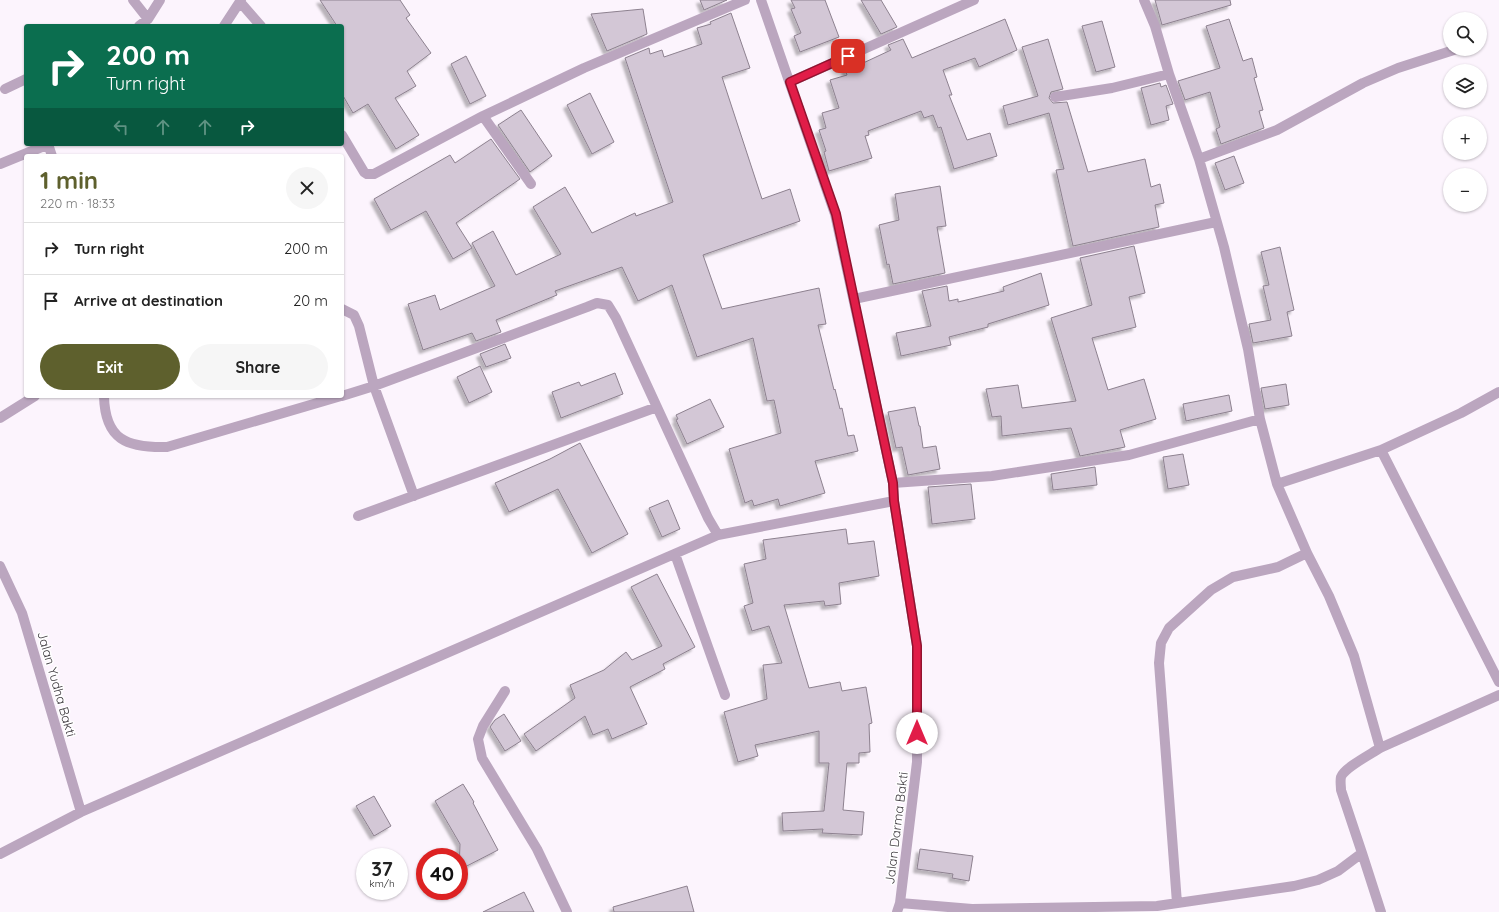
<!DOCTYPE html>
<meta charset="utf-8">
<style>
:root{--surface:#fff;--page:#f6f6f6;--text:#222;--muted:#767676;--line:#e0e0e0;--accent:#5e602d}
body{margin:0;font-family:Quicksand,sans-serif;background:var(--page);color:var(--text);height:100vh;display:flex;flex-direction:column;font-size:15px;white-space:nowrap}
*{box-sizing:border-box;margin:0}
p{font-size:13px;color:var(--muted)}
.icon{flex:none;width:22px;height:22px;fill:none;stroke:currentColor;stroke-width:2;stroke-linecap:round;stroke-linejoin:round}
.map{position:relative;flex:1;overflow:hidden}
.side{position:absolute;left:24px;top:154px;width:320px;height:244px;display:flex;flex-direction:column;background:var(--surface);border-radius:4px;box-shadow:0 1px 3px #0004}
.side>*{flex:none}
.top-card{position:absolute;left:24px;top:24px;width:320px;height:122px;border-radius:4px;box-shadow:0 1px 3px #0004;background:#0b6e4f;color:#fff;overflow:hidden}
.fabs{position:absolute;left:1443px;top:12px;display:grid;gap:8px}
.fabs a{display:grid;place-items:center;width:44px;height:44px;border-radius:50%;background:var(--surface);box-shadow:0 1px 3px #0004;font-size:20px}
.speed{position:absolute;left:356px;top:848px;display:flex;gap:8px;font-size:20px;font-weight:700;text-align:center}
.speed>*{display:grid;place-content:center;width:52px;height:52px;border-radius:50%;background:var(--surface);box-shadow:0 1px 3px #0004;line-height:1}
.speed small{font-size:10px;font-weight:400}
.speed .limit{border:6px solid #d22;background:#fff;color:#111}
.pin{position:absolute;display:grid;place-items:center;width:34px;height:34px;color:#fff;margin:-17px;border-radius:8px;box-shadow:0 2px 6px #0006}
.me{position:absolute;width:44px;margin:-22px;rotate:0deg;stroke-linejoin:round;filter:drop-shadow(0 0 3px #0008)}
.turn{display:flex;align-items:center;gap:14px;height:84px;padding:0 16px;font-size:18px}
.turn .icon{width:52px;height:52px;stroke-width:2.5}
.turn b{display:block;font-size:28px;line-height:34px}
.lanes{display:flex;align-items:center;height:38px;padding:0 16px;background:#0003;justify-content:center;gap:20px;direction:ltr}
.lanes .off{opacity:.35}
.round{display:grid;place-items:center;flex:none;width:42px;height:42px;border-radius:21px;background:var(--page)}
.head{display:flex;align-items:center;justify-content:space-between;height:68px;padding:0 16px}
h1{font-size:24px;font-weight:700;line-height:30px;color:var(--accent)}
.primary-button{display:flex;gap:8px;margin-top:auto;padding:8px 16px}
.primary-button a{flex:1;height:46px;border-radius:24px;background:var(--accent);color:#fff;font-size:16px;font-weight:700;line-height:46px;text-align:center}
.primary-button a+a{background:var(--page);color:var(--text)}
ul{padding:0;list-style:none}
li{display:flex;align-items:center;gap:12px;height:52px;padding:0 16px;border-top:1px solid var(--line)}
li div{flex:1}
li b{display:block;font-size:15px}
li em{font-style:normal}
.map>svg:first-child{display:block}
</style>
<div class="map">
<svg width="1499" height="912" viewBox="0 0 1499 912">
<defs>
<filter id="shadow"><feDropShadow dx="-3.5" dy="3.5" stdDeviation="1" flood-color="#0004"/></filter>
</defs>
<rect width="100%" height="100%" fill="#fcf4fd"/>
<path fill="#d3c7d6" stroke="#8d818f" filter="url(#shadow)" d="M 320,0 L 400,0 L 410,15 L 406,18 L 431,53 L 407,71 L 416,86 L 395,98 L 419,135 L 396,149 L 368,104 L 353,113 L 342,94 L 342,26 L 337,26 Z
M 700,0 L 727,0 L 704,10 Z
M 791,0 L 825,0 L 839,37 L 800,52 L 794,36 L 801,33 L 791,9 L 795,8 Z
M 861,0 L 881,0 L 897,27 L 881,34 Z
M 1155,0 L 1230,0 L 1231,5 L 1162,25 Z
M 643,9 L 647,34 L 607,51 L 591,14 Z
M 731,13 L 750,68 L 722,77 L 762,199 L 790,189 L 800,221 L 703,255 L 722,309 L 819,288 L 826,324 L 818,325 L 834,390 L 835,389 L 840,409 L 842,408 L 848,436 L 854,435 L 858,451 L 815,461 L 825,493 L 780,506 L 778,499 L 754,506 L 752,500 L 745,503 L 729,449 L 781,433 L 774,400 L 767,401 L 753,338 L 697,357 L 672,285 L 638,301 L 622,267 L 555,291 L 557,295 L 496,320 L 501,332 L 476,341 L 472,333 L 423,350 L 408,304 L 435,295 L 440,310 L 495,286 L 472,243 L 493,231 L 516,275 L 561,254 L 533,207 L 565,187 L 592,233 L 635,213 L 636,216 L 673,202 L 625,58 L 649,48 L 650,54 L 662,50 L 664,57 L 702,44 L 697,28 L 711,24 L 710,22 Z
M 1005,19 L 1017,50 L 979,67 L 975,58 L 943,70 L 952,95 L 949,95 L 967,140 L 990,133 L 997,156 L 954,169 L 941,127 L 938,128 L 933,115 L 924,118 L 921,111 L 868,131 L 869,135 L 865,136 L 872,158 L 829,171 L 824,152 L 826,151 L 819,130 L 826,128 L 822,113 L 839,108 L 830,80 L 847,75 L 845,69 L 861,64 L 891,50 L 888,45 L 903,39 L 912,58 Z
M 1229,19 L 1243,61 L 1252,58 L 1257,77 L 1254,78 L 1263,110 L 1259,111 L 1264,128 L 1221,144 L 1216,129 L 1220,127 L 1210,92 L 1185,100 L 1178,81 L 1220,68 L 1206,26 Z
M 1102,21 L 1115,67 L 1096,72 L 1082,26 Z
M 1048,39 L 1063,89 L 1051,92 L 1049,98 L 1053,103 L 1067,102 L 1088,172 L 1145,159 L 1151,187 L 1160,184 L 1164,203 L 1155,205 L 1159,227 L 1073,246 L 1056,170 L 1064,169 L 1049,113 L 1008,125 L 1003,106 L 1038,96 L 1022,47 Z
M 466,56 L 486,96 L 470,104 L 451,64 Z
M 1160,83 L 1161,87 L 1166,85 L 1173,104 L 1166,106 L 1169,120 L 1151,125 L 1141,88 Z
M 590,93 L 614,142 L 592,154 L 567,105 Z
M 521,110 L 552,156 L 530,172 L 498,125 Z
M 491,139 L 520,179 L 456,223 L 472,248 L 453,259 L 426,211 L 391,230 L 374,199 L 450,155 L 455,163 Z
M 1234,156 L 1244,183 L 1225,190 L 1215,163 Z
M 940,186 L 946,226 L 937,227 L 945,273 L 893,284 L 889,264 L 887,265 L 879,225 L 899,220 L 895,194 Z
M 1134,246 L 1145,293 L 1129,297 L 1136,327 L 1092,338 L 1108,390 L 1144,379 L 1156,419 L 1120,430 L 1125,447 L 1080,456 L 1071,428 L 1002,436 L 1001,416 L 992,417 L 986,389 L 1018,385 L 1022,408 L 1076,401 L 1051,318 L 1092,305 L 1080,258 Z
M 1280,247 L 1294,310 L 1287,312 L 1292,336 L 1253,343 L 1249,324 L 1271,320 L 1263,286 L 1269,285 L 1261,252 Z
M 1041,273 L 1049,305 L 988,324 L 988,327 L 949,337 L 951,345 L 901,356 L 896,333 L 931,326 L 922,291 L 947,286 L 949,301 L 958,299 L 958,302 L 1004,291 L 1003,287 Z
M 505,344 L 511,358 L 486,367 L 480,354 Z
M 480,366 L 492,392 L 469,403 L 457,377 Z
M 615,373 L 623,394 L 561,418 L 552,392 L 579,382 L 581,386 Z
M 1286,384 L 1289,405 L 1265,409 L 1261,388 Z
M 1229,395 L 1232,411 L 1186,421 L 1183,404 Z
M 710,399 L 724,427 L 687,444 L 676,420 L 678,419 L 676,415 Z
M 915,407 L 919,426 L 920,426 L 923,448 L 936,446 L 940,469 L 908,475 L 902,447 L 896,448 L 888,412 Z
M 580,443 L 628,534 L 592,553 L 558,489 L 509,512 L 495,483 L 550,459 Z
M 1183,454 L 1189,485 L 1168,489 L 1163,457 Z
M 1095,467 L 1097,485 L 1053,490 L 1051,474 Z
M 971,484 L 975,519 L 932,524 L 928,487 Z
M 668,500 L 680,529 L 662,537 L 649,508 Z
M 846,529 L 848,544 L 874,541 L 879,576 L 839,583 L 841,604 L 825,606 L 824,601 L 784,605 L 809,688 L 840,682 L 842,691 L 866,687 L 872,723 L 869,724 L 870,752 L 859,753 L 859,763 L 847,763 L 843,810 L 864,812 L 862,835 L 822,833 L 823,829 L 783,831 L 782,813 L 824,811 L 829,763 L 819,763 L 819,731 L 755,745 L 758,756 L 738,762 L 724,712 L 767,699 L 763,665 L 782,663 L 769,626 L 752,631 L 744,606 L 753,603 L 744,564 L 766,559 L 763,540 Z
M 657,574 L 695,647 L 663,664 L 665,669 L 630,687 L 647,724 L 612,739 L 608,729 L 593,735 L 585,716 L 536,751 L 524,734 L 575,698 L 570,685 L 604,670 L 626,652 L 632,660 L 662,646 L 631,587 Z
M 504,714 L 521,741 L 505,751 L 490,727 L 495,720 Z
M 463,784 L 474,802 L 473,803 L 498,850 L 459,870 L 460,844 L 435,801 Z
M 374,796 L 391,826 L 374,836 L 356,806 Z
M 920,849 L 973,856 L 969,881 L 952,878 L 953,874 L 917,869 Z
M 687,886 L 694,912 L 614,912 L 613,907 Z
M 524,892 L 534,912 L 483,912 Z"/>
<g fill="none" stroke-linecap="round" stroke-linejoin="round">
<path stroke="#bba6bf" stroke-width="10" d="M 133,0 L 148,19
M 761,0 L 835,214 L 893,483 L 894,501 L 917,646 L 917,762 L 900,903 L 897,912
M 240,2 L 261,26
M 139,26 L 148,19 L 160,0
M 224,26 L 241,0
M 790,82 L 974,0
M 5,89 L 26,79
M 1055,97 L 1112,88 L 1169,74
M 483,116 L 531,184
M 342,135 L 364,172 L 367,174 L 374,174 L 483,116 L 584,68 L 745,0
M 48,144 L 52,156
M 1199,159 L 1277,130 L 1363,83 L 1398,68 L 1457,49
M 0,164 L 49,144
M 854,299 L 1216,222
M 342,309 L 354,315 L 359,326 L 374,386 L 414,496
M 104,396 C 105,440 127,448 167,447 L 341,396
M 342,396 L 374,386 L 587,307 L 597,303 L 608,305 L 616,318 L 708,518 L 718,535
M 0,418 L 35,396
M 1381,450 L 1499,682
M 893,483 L 992,476 L 1129,455 L 1260,419
M 1277,484 L 1381,450 L 1461,413 L 1499,392
M 358,516 L 657,407
M 675,554 L 725,695
M 0,566 L 22,613 L 81,812
M 505,691 L 483,726 L 478,739 L 482,758 L 537,849 L 567,912
M 1380,748 L 1499,695
M 1362,853 L 1381,912
M 0,854 L 81,812 L 718,535 L 894,501
M 900,903 L 972,909 L 1157,906 L 1294,886 L 1318,880 L 1338,871 L 1362,853 L 1341,790 C 1341,786 1340,781 1341,777 C 1344,768 1371,754 1380,748 L 1354,656 L 1329,596 L 1307,553 L 1277,484 L 1260,419 L 1248,349 L 1224,247 L 1199,159 L 1169,74 L 1155,26 L 1144,0
M 1177,903 L 1159,663 L 1161,643 L 1169,628 L 1211,590 L 1233,577 L 1278,567 L 1307,553"/>
</g>
<g fill="none" stroke-linecap="round" stroke-linejoin="round">
<g stroke="#92132f" stroke-width="10">
<path id="route" d="M 848,56 L 790,82 L 836,214 L 893,483 L 894,501 L 917,646 L 917,733"/>
</g>
<use href="#route" stroke="#e11d48" stroke-width="7"/>
</g>
<g text-anchor="middle" dominant-baseline="central" stroke-width="3" stroke-linejoin="round" paint-order="stroke">
<g font-size="13" fill="#3e393f" stroke="#fff">
<text transform="translate(57 684) rotate(74)">Jalan Yudha Bakti</text>
<text transform="translate(896 828) rotate(-83)">Jalan Darma Bakti</text>
</g>
</g>
</svg>
<div class="fabs">
<a><svg class="icon" aria-label="search" viewBox="0 0 24 24"><circle cx="10" cy="10" r="6"/><path d="M15 15l6 6"/></svg></a>
<a><svg class="icon" aria-label="layers" viewBox="0 0 24 24"><path d="M12 4l9 5-9 5-9-5zM3 14l9 5 9-5"/></svg></a>
<a>+</a>
<a>−</a>
</div>
<div class="speed"><div>37<small>km/h</small></div><div class="limit">40</div></div>
<div class="pin" style="left:848px;top:56px;background:#d93025"><svg class="icon" aria-label="arrive" viewBox="0 0 24 24"><path d="M6 21V4h12l-3 4 3 4H6"/></svg></div>
<svg class="me" style="left:917px;top:733px" viewBox="-20 -20 40 40"><circle r="19" fill="#fff"/><path d="M0-13L10 11 0 6-10 11z" fill="#e11d48"/></svg>
<div class="top-card">
<div class="turn"><svg class="icon" aria-label="right" viewBox="0 0 24 24"><path d="M7 20v-9h11M14 6l5 5-5 5"/></svg><div><b>200 m</b>Turn right</div></div>
<div class="lanes"><svg class="icon off" aria-label="left" viewBox="0 0 24 24"><path d="M17 20v-9H6M10 6l-5 5 5 5"/></svg><svg class="icon off" aria-label="ahead" viewBox="0 0 24 24"><path d="M12 20V5M6 11l6-6 6 6"/></svg><svg class="icon off" aria-label="ahead" viewBox="0 0 24 24"><path d="M12 20V5M6 11l6-6 6 6"/></svg><svg class="icon" aria-label="right" viewBox="0 0 24 24"><path d="M7 20v-9h11M14 6l5 5-5 5"/></svg></div>
</div>
<section class="side">
<div class="head"><div><h1>1 min</h1><p>220 m · 18:33</p></div><a class="round"><svg class="icon" aria-label="close" viewBox="0 0 24 24"><path d="M6 6l12 12M18 6L6 18"/></svg></a></div>
<ul>
<li><svg class="icon" aria-label="right" viewBox="0 0 24 24"><path d="M7 20v-9h11M14 6l5 5-5 5"/></svg><div><b>Turn right</b></div><em>200 m</em></li>
<li><svg class="icon" aria-label="arrive" viewBox="0 0 24 24"><path d="M6 21V4h12l-3 4 3 4H6"/></svg><div><b>Arrive at destination</b></div><em>20 m</em></li>
</ul>
<div class="primary-button"><a>Exit</a><a>Share</a></div>
</section>
</div>
